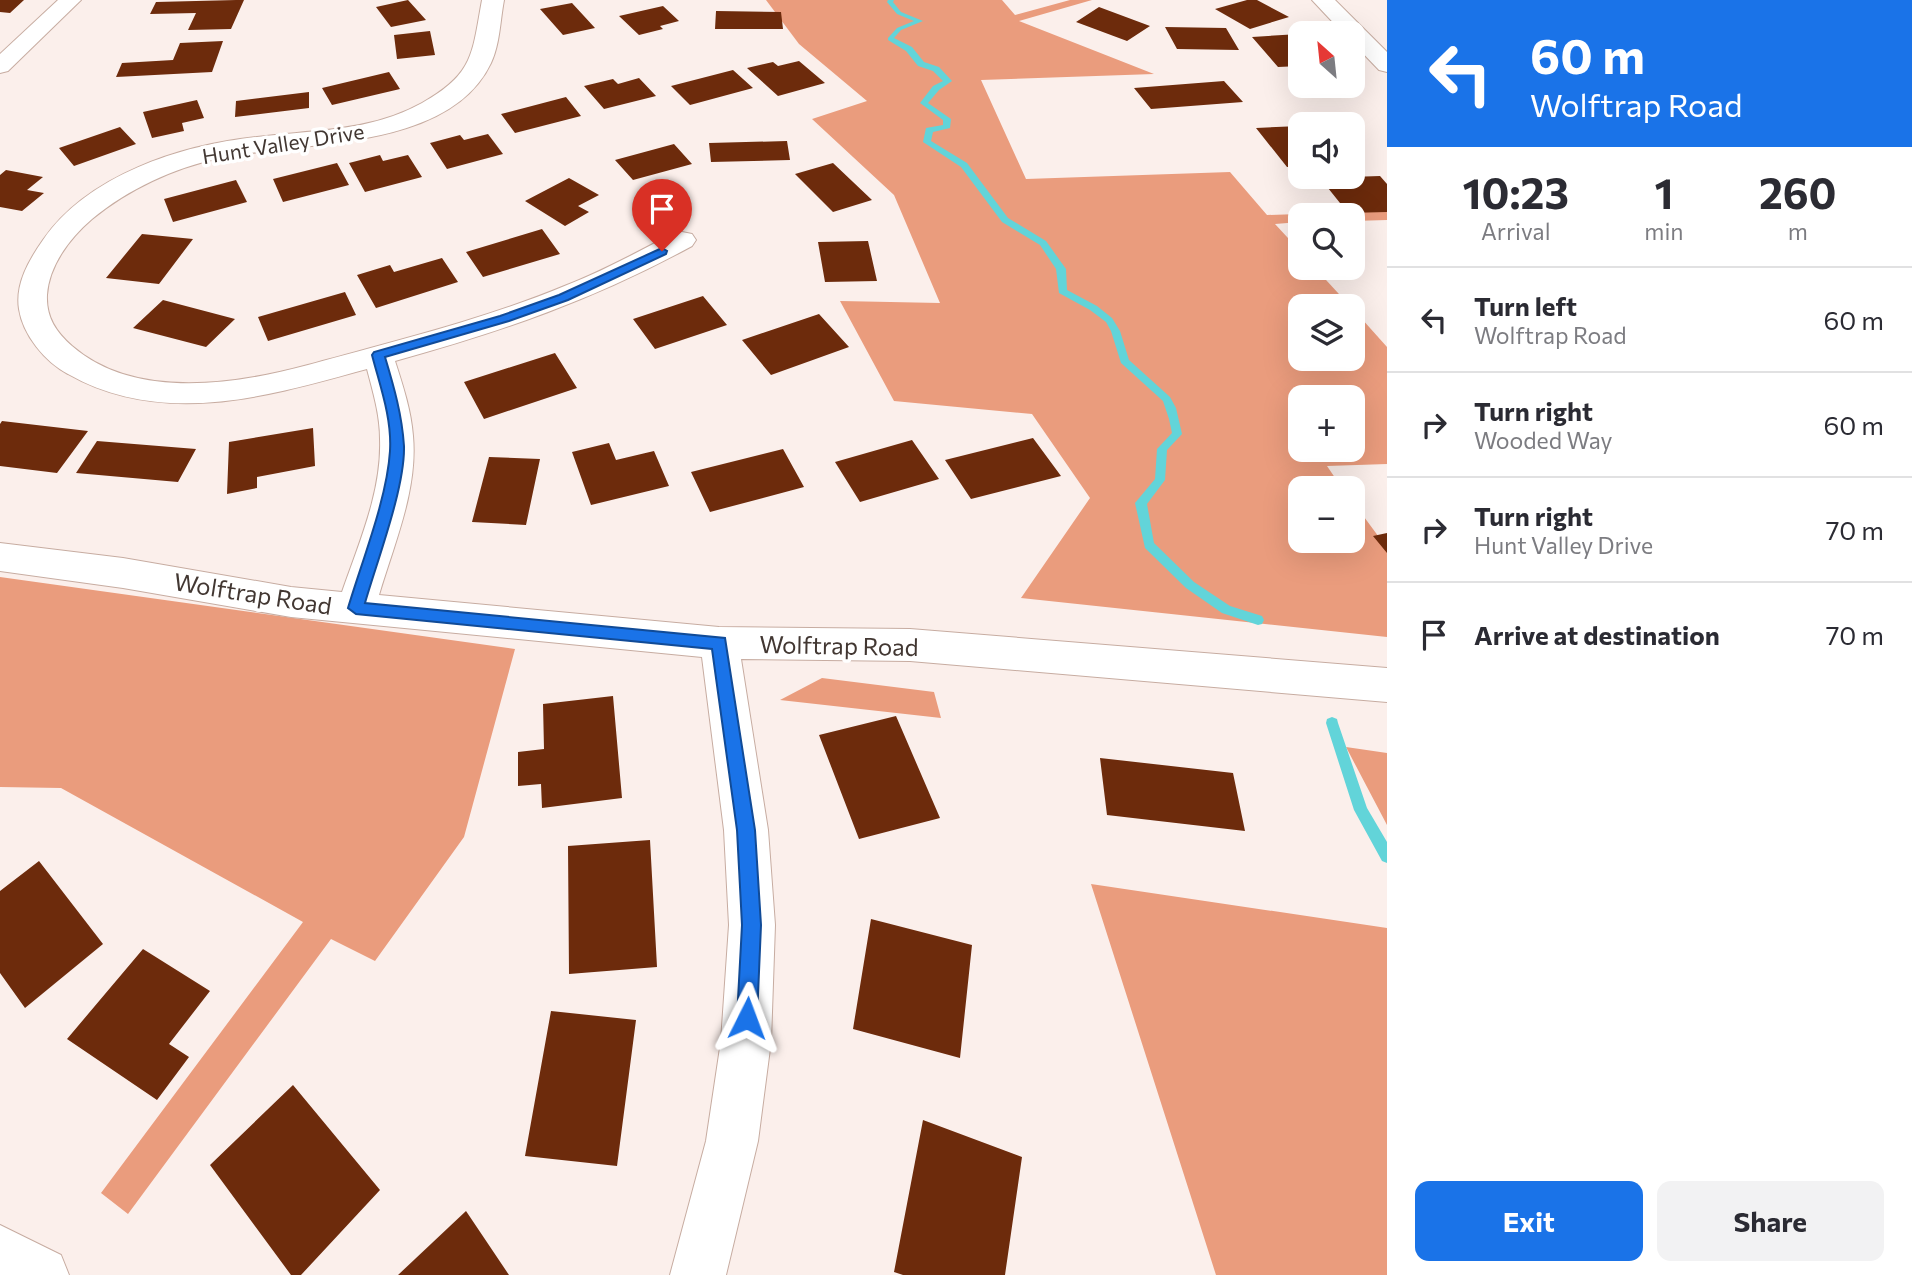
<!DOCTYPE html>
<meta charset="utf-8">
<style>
:root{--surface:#fff;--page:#f2f2f3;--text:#2b2b33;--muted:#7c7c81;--line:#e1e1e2;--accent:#1a73e8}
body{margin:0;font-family:Commissioner,sans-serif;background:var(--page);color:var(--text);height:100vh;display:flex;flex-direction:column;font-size:26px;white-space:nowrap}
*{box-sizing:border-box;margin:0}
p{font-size:23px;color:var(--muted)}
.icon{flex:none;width:38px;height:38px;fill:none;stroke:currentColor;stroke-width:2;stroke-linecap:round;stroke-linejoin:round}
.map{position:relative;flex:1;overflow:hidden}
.sheet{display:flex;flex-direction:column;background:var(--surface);width:525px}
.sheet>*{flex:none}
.top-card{background:#1a73e8;color:#fff;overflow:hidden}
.needle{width:46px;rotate:333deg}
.fabs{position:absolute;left:1288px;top:21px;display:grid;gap:14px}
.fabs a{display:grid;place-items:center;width:77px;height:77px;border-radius:14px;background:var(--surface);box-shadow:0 7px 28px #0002;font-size:35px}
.pin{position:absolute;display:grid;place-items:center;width:60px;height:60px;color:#fff;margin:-72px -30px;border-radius:50% 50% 50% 0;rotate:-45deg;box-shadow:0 0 7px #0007}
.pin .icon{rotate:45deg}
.me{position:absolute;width:77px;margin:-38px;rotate:3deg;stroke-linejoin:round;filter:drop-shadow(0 0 5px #0008)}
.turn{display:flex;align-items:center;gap:24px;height:147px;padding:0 28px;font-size:32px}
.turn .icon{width:91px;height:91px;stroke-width:2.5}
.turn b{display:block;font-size:49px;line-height:60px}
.eta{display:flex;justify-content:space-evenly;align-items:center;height:119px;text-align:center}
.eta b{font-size:42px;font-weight:700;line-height:49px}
.button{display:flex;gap:14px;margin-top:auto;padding:14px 28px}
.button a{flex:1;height:80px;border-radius:14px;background:var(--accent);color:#fff;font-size:28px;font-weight:700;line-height:80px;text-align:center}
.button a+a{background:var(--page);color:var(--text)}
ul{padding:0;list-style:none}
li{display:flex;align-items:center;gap:21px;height:105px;padding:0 28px;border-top:2px solid var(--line)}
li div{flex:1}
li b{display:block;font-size:26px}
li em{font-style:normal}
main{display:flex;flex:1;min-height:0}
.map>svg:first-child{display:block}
</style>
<main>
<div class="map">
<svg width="1387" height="1275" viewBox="0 0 1387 1275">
<rect width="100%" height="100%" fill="#fbefeb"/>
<path fill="#ea9c7d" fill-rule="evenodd" d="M 766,0 L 1002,0 L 1015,15 L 1070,0 L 1092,0 L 1019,21 L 1154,74 L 981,80 L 1026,179 L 1230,172 L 1267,215 L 1387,211 L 1387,220 L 1353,221 L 1353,215 L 1300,215 L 1300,222 L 1275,224 L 1300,251 L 1300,268 L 1315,268 L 1350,306 L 1300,306 L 1300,359 L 1353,359 L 1353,309 L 1387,347 L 1387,464 L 1327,466 L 1342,488 L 1300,488 L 1300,541 L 1353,541 L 1353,502 L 1387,548 L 1387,637 L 1021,598 L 1090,498 L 1032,414 L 894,401 L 840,301 L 940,303 L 894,195 L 812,119 L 867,101 L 799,44 ZM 1300,397 L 1353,397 L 1353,450 L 1300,450 Z
M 0,577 L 515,649 L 464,837 L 375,961 L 331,939 L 128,1214 L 101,1193 L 303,922 L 61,788 L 0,787 Z
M 822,678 L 934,692 L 941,718 L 780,700 Z
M 1346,747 L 1387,753 L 1387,825 Z
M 1091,884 L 1387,928 L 1387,1275 L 1216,1275 Z"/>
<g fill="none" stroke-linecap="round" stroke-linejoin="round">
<path fill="#62d4d9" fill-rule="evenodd" d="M 888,0 L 894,0 L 893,2 L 901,12 L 923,21 L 901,30 L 894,38 L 912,47 L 924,62 L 939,67 L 952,81 L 939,90 L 928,103 L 951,119 L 950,128 L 933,132 L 931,141 L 967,163 L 1008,218 L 1046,241 L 1066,269 L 1067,290 L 1097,306 L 1112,318 L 1120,331 L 1129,360 L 1170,397 L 1176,408 L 1182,434 L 1167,450 L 1165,480 L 1147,504 L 1154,543 L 1194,582 L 1230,606 L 1262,616 L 1264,620 L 1262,624 L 1258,625 L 1222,613 L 1186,588 L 1145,548 L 1135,503 L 1155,479 L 1157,449 L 1172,433 L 1169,419 L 1163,401 L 1121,363 L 1111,331 L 1106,322 L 1090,310 L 1059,293 L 1056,269 L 1040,245 L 1002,222 L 961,167 L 923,142 L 926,128 L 943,125 L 943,120 L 920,103 L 933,86 L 943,81 L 933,71 L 918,66 L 906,51 L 888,40 L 888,38 L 897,28 L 914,21 L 897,14 L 887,2 Z
M 1332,717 L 1337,719 L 1338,723 L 1367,808 L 1387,842 L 1387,863 L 1382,861 L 1354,810 L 1326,723 L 1327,719 Z"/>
</g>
<path fill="#6d2b0c" d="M 0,0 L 24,0 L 10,13 L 0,12 Z
M 236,0 L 244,0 L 231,29 L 188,30 L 196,13 L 150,14 L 156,2 Z
M 408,0 L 426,20 L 391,27 L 376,7 Z
M 1247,0 L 1257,0 L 1289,17 L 1250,29 L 1215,9 Z
M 572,3 L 595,28 L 563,35 L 540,9 Z
M 663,6 L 679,21 L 660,26 L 663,29 L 639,35 L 619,16 Z
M 1099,7 L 1150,26 L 1127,41 L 1076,22 Z
M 716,11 L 781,12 L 783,29 L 715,29 Z
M 1165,27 L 1226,28 L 1239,50 L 1177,49 Z
M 430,31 L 435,55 L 397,59 L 394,35 Z
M 1299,34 L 1300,66 L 1278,67 L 1252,37 Z
M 223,41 L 212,72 L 116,77 L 122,63 L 173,60 L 180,43 Z
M 799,61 L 825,83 L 778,96 L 747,68 L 773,62 L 778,66 Z
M 733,70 L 753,88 L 690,105 L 671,86 Z
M 389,72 L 400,89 L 332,105 L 322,88 Z
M 639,78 L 656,96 L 604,109 L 584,86 L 613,79 L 618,84 Z
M 1224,81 L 1243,102 L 1151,109 L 1134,88 Z
M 309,92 L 309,108 L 235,117 L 236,101 Z
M 566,97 L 581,116 L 515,133 L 501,114 Z
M 197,100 L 204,118 L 182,123 L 184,131 L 152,138 L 143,112 Z
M 1300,126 L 1300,167 L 1287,167 L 1256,128 Z
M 120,127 L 136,144 L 74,166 L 59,148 Z
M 488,134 L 503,154 L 447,169 L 430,143 L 460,135 L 464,140 Z
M 787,141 L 790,160 L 711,162 L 709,143 Z
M 674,144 L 692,164 L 633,180 L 615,160 Z
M 380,155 L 383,161 L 408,155 L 422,177 L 365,192 L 349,163 Z
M 337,163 L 349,185 L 283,202 L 273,179 Z
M 833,163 L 872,200 L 833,212 L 795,174 Z
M 6,170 L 43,177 L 27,190 L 44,193 L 22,211 L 0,207 L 0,175 Z
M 1380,176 L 1387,184 L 1387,212 L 1348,213 L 1320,178 Z
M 569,178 L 599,195 L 578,206 L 589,212 L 565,226 L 525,201 Z
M 236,180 L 247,202 L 173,222 L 164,199 Z
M 542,229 L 560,254 L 483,277 L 466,252 Z
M 142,234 L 193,239 L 159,284 L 106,278 Z
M 868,241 L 877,281 L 825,282 L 818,242 Z
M 442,258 L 458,282 L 376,308 L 357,275 L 390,265 L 394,272 Z
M 345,292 L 356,315 L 268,341 L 258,317 Z
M 703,296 L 727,325 L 655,349 L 633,319 Z
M 163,300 L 235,319 L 206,347 L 133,328 Z
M 819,314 L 849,347 L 771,375 L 742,340 Z
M 555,353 L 577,388 L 484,419 L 464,382 Z
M 2,421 L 88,431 L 57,473 L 0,466 L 0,424 Z
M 313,428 L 315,466 L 257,477 L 257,488 L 227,494 L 229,442 Z
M 1033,438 L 1061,476 L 971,499 L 945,460 Z
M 912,440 L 939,479 L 860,502 L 835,462 Z
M 97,441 L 196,449 L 178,482 L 76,473 Z
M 609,443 L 616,460 L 654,451 L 669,486 L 591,505 L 572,452 Z
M 783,449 L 804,487 L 710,512 L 691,472 Z
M 489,457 L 540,459 L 526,525 L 472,522 Z
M 1387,533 L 1387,553 L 1373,536 Z
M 613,696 L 622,798 L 542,808 L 541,784 L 518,786 L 518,752 L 544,749 L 543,704 Z
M 896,716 L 940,818 L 859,839 L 819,735 Z
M 1100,758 L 1233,773 L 1245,831 L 1107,815 Z
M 650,840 L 657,967 L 569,974 L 568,846 Z
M 39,861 L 103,944 L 25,1008 L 0,973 L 0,891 Z
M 871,919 L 972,945 L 960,1058 L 853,1029 Z
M 143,949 L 210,991 L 169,1044 L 189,1057 L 157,1100 L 67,1039 Z
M 551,1011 L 636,1020 L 617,1166 L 525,1156 Z
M 293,1085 L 380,1190 L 301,1275 L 291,1275 L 210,1165 Z
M 923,1120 L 1022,1157 L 1005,1275 L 903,1275 L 894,1272 Z
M 466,1211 L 509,1275 L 398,1275 Z"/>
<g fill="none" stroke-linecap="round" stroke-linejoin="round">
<g stroke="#c7aca1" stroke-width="2">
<path id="minor" d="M 482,0 L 504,0 C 500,21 500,44 491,63 C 449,152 299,141 220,158 C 174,168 128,189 92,219 C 70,238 49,265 47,295 C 46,317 56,332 72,346 C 134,400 234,385 308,365 C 395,341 483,320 567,285 C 603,271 638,252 672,234 L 682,232 L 692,234 L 696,240 L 692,246 C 593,300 503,331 395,361 C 403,386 411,410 413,436 C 418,490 394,544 379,595 L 719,627 L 910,629 L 1387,668 L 1387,702 L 910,661 L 741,659 L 768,830 L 775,925 L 771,1041 L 758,1141 L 726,1275 L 670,1275 L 706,1141 L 721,1041 L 729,925 L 724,830 L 702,657 L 291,617 L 123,588 L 0,571 L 0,543 L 123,558 L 291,587 L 342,592 C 359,543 382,491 380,439 C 380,415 373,392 367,369 C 269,396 163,428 68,374 C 45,362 23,335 19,309 C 15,284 29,260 43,240 C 88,175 181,145 257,137 C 313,130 370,132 422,103 C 474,74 472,54 482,0 Z
M 1312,0 L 1335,0 L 1387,52 L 1387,72 L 1379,70 L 1353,43 L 1353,33 L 1343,33 Z
M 0,1225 L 61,1255 L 69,1275 L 0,1275 Z"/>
</g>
<g stroke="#c7aca1" stroke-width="2">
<path id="tertiary" d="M 58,0 L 81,0 L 8,71 L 0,73 L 0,54 Z"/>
</g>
<use href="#minor" fill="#fff" fill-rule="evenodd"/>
<use href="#tertiary" fill="#fff" fill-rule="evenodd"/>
</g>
<path fill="#1a73e8" stroke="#114b97" stroke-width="2" d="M 662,248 L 667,251 L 666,254 L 568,300 L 509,321 L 385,357 C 394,387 402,415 404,446 C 405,488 377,561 365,603 L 725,638 L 755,830 L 761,925 L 757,1018 L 754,1025 L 747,1028 L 740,1025 L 737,1018 L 742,925 L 737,830 L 712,649 L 356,614 L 348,608 C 362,561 387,499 390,451 C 392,418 380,386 372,355 L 374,352 L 500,316 L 559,295 Z"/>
<g text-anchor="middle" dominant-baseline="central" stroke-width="7" stroke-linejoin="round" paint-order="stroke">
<g font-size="21" fill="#423732" stroke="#fff">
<text transform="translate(283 143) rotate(-9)">Hunt Valley Drive</text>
</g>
<g font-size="24" fill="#423732" stroke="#fff">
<text transform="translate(253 593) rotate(9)">Wolftrap Road</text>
<text transform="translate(839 645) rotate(1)">Wolftrap Road</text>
</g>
</g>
</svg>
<div class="fabs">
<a><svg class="needle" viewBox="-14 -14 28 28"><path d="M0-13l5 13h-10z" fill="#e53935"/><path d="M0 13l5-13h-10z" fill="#7c7c81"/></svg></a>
<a><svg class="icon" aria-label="sound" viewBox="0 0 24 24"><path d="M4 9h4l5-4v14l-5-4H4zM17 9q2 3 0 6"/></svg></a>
<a><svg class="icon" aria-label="search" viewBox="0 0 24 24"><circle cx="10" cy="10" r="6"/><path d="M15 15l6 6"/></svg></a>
<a><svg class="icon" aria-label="layers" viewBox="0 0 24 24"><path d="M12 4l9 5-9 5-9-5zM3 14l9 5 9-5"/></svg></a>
<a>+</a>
<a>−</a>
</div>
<div class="pin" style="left:662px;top:251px;background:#d93025"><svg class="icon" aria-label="arrive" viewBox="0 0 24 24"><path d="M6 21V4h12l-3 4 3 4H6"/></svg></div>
<svg class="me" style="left:747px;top:1018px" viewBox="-20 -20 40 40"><path d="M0-17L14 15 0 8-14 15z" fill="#1a73e8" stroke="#fff" stroke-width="4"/></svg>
</div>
<section class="sheet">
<div class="top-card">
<div class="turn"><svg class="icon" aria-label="left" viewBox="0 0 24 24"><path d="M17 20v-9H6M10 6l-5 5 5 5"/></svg><div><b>60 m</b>Wolftrap Road</div></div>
</div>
<div class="eta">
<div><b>10:23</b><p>Arrival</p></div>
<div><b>1</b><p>min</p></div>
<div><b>260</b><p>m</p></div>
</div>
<ul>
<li><svg class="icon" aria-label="left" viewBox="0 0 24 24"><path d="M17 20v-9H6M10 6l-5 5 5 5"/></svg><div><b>Turn left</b><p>Wolftrap Road</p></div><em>60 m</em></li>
<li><svg class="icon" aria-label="right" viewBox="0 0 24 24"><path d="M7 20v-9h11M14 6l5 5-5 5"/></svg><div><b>Turn right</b><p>Wooded Way</p></div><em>60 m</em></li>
<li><svg class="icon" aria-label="right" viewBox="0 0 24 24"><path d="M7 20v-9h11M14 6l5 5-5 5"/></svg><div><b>Turn right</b><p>Hunt Valley Drive</p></div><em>70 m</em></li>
<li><svg class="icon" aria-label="arrive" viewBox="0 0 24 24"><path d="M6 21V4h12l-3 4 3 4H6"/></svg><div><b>Arrive at destination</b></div><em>70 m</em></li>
</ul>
<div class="button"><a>Exit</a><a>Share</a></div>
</section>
</main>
